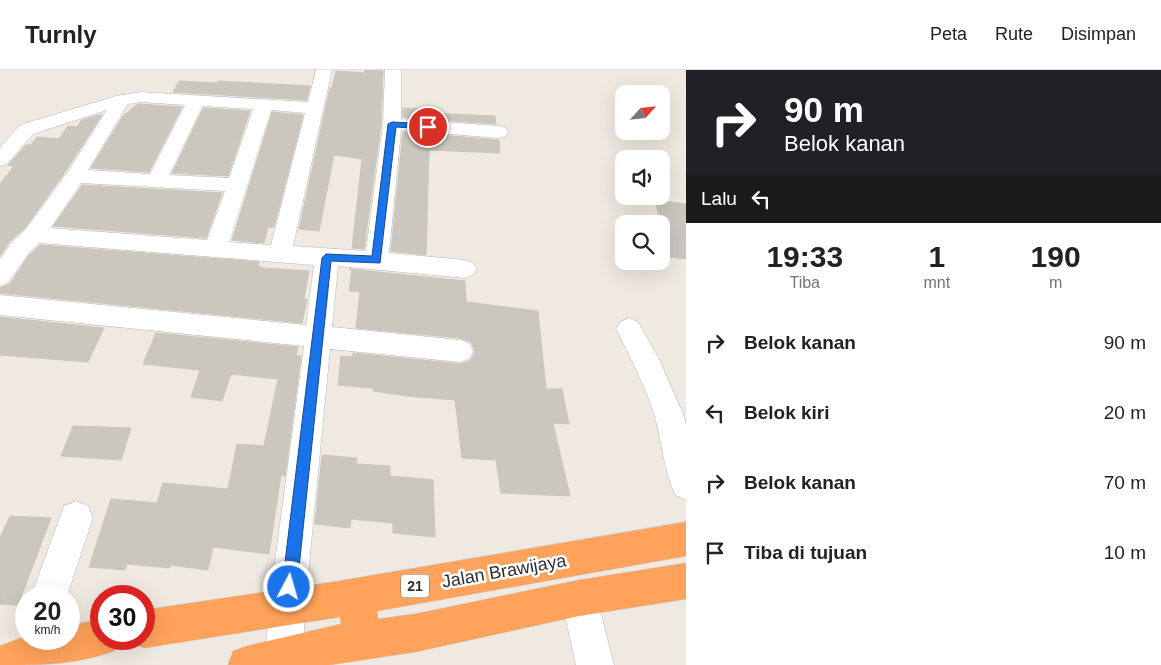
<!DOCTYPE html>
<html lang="id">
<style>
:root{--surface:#fff;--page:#f6f6f6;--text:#222;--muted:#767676;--line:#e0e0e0}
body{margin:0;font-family:Helvetica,sans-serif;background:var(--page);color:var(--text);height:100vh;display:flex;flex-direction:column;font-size:19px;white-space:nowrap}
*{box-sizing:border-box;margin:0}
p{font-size:16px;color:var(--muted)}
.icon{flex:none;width:28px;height:28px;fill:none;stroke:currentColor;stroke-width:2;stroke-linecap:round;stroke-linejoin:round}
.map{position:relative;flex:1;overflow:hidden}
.sheet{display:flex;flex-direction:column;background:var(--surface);width:475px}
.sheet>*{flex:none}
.banner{background:#202124;color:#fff;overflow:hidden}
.needle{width:32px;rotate:63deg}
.fabs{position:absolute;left:615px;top:15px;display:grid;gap:10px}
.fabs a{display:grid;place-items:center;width:55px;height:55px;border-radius:10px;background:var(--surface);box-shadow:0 5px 20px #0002;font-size:25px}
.speed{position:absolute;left:15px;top:515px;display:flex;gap:10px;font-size:25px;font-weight:700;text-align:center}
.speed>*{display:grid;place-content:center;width:65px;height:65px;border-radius:50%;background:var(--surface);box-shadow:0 5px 20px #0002;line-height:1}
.speed small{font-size:12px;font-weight:400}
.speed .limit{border:8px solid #d22;background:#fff;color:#111}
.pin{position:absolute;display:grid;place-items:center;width:42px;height:42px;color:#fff;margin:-21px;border:2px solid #fff;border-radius:50%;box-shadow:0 1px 5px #0007}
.me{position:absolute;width:55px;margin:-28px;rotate:6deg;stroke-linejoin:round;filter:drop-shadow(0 0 4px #0008)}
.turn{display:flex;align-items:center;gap:18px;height:105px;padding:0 15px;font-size:22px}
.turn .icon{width:65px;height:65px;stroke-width:2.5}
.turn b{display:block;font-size:35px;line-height:42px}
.then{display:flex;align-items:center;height:48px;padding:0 15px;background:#0003;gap:10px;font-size:19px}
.eta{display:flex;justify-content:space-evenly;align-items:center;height:85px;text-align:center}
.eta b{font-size:30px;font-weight:700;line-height:35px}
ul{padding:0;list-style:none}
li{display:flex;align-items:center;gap:15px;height:70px;padding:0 15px}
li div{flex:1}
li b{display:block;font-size:19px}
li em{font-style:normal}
header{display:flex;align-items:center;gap:30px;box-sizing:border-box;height:70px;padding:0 25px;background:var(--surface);border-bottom:1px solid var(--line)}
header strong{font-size:24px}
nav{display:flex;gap:28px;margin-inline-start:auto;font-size:18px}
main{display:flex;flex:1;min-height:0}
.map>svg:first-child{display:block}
</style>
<header>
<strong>Turnly</strong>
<nav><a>Peta</a><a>Rute</a><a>Disimpan</a></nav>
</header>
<main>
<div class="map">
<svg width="686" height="595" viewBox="0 0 686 595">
<rect width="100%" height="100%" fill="#efe9e1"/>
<path fill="#cbc7bf" stroke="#cbc5ba" d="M 365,0 L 383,1 L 381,54 L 364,179 L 352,178 L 362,89 L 334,85 L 319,161 L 299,159 L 330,18 L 332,18 L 336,1 L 365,3 Z
M 179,11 L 217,13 L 218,11 L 310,16 L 307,30 L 173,22 Z
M 138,34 L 182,37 L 149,102 L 91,98 L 123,46 Z
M 203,38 L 250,41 L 228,106 L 172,103 Z
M 403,38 L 428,39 L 428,43 L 495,46 L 496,54 L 403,47 Z
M 272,42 L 303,45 L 274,157 L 268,157 L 264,173 L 232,170 Z
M 98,45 L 102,45 L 65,102 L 25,158 L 10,171 L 0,186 L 0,114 L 14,96 L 8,95 L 26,75 L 31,75 L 37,67 L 59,69 L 68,56 L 77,57 L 82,50 Z
M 403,62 L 499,70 L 500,83 L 429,80 L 426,185 L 391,181 Z
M 82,115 L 222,123 L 206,168 L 53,156 Z
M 655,130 L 686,134 L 686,189 L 662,186 L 661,154 L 649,154 L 648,150 L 660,151 Z
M 40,175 L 259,192 L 258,196 L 263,198 L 309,201 L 304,229 L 307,229 L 302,253 L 0,223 L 0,218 L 10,214 L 29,185 Z
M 349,199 L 465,211 L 466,232 L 538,241 L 546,319 L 562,319 L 569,354 L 553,353 L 570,426 L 501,423 L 496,390 L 462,388 L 455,330 L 407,326 L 373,321 L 373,318 L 338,315 L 341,286 L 353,287 L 353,283 L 460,294 L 470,291 L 475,282 L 471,272 L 460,268 L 356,258 L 360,222 L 349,221 L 352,200 Z
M 0,247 L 104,258 L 88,292 L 0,285 Z
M 156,263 L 298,277 L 296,286 L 301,286 L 285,406 L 281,405 L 269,484 L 213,477 L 208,500 L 171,495 L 170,498 L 127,494 L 125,500 L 89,497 L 111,429 L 157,433 L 163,413 L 228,419 L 237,374 L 264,376 L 278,309 L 231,304 L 222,331 L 191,327 L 200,300 L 143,294 Z
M 73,356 L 131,358 L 121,390 L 61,386 Z
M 322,385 L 357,388 L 356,394 L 390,396 L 390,406 L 433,410 L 435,467 L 393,463 L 393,453 L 351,449 L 350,458 L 315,454 Z
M 10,446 L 51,448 L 18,535 L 0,534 L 0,468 Z"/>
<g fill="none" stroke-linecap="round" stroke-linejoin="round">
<g stroke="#b4b7c1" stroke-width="1">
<path id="minor" d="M 316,0 L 332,0 L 293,176 L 366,181 L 383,54 L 385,0 L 401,0 L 401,49 L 499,56 L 506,58 L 508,62 L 506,66 L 499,68 L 401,60 L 389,183 L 465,190 L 473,193 L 477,199 L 473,205 L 465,208 L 338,196 L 332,257 L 460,270 L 469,273 L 473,281 L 469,289 L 460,292 L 330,279 L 305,536 L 303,587 L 300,595 L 268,595 L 265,587 L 269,536 L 304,276 L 0,245 L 0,225 L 306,255 L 314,195 L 39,173 L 28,184 L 8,213 L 0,216 L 0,189 L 12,172 L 26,159 L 67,103 L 107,40 L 33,64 L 7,94 L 0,96 L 0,78 L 19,56 L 26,53 L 116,26 L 141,22 L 308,32 ZM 141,32 L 185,35 L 150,104 L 88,100 L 128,34 ZM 202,36 L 253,39 L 229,108 L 169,105 ZM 271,40 L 305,43 L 271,175 L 229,172 ZM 81,113 L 225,121 L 207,170 L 50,158 Z
M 629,248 L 638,252 L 659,289 L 684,346 L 686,355 L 686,430 L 675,425 C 664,400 662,373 655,347 C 646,317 630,287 616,259 L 620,252 Z
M 76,431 L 88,436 L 93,448 L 67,526 L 31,526 L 64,436 Z
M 579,510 L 592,515 L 597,528 L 614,595 L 576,595 L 561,528 L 566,515 Z"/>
</g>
<g stroke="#c9c9c9" stroke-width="1">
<path id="highway" d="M 686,452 L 686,486 L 377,541 L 378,549 L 415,544 L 579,510 L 686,493 L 686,529 L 579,546 L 415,582 L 329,595 L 228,595 L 233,581 L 247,576 L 341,554 L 340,547 L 144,578 L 131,572 L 129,569 L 144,569 L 144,540 L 339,511 Z
M 101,549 L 101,569 L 120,569 L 114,581 C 75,595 41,595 0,595 L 0,576 L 26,566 L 26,569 L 69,569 L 69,556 Z"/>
</g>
<use href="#minor" fill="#fff" fill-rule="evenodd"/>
<use href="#highway" fill="#ffa35c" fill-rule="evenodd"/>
</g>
<path fill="#1a73e8" stroke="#114b97" d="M 392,52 L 428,54 L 432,57 L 428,59 L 396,57 L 380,193 L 331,191 L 297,517 L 295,522 L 289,524 L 284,522 L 282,517 L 322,188 L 326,184 L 372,186 L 388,54 Z"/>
<g text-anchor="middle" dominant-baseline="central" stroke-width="5" stroke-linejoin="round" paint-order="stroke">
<rect fill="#fff" stroke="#6d6d6d" stroke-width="1" x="401" y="504.5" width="28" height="23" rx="4"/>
<g font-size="14" font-weight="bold" fill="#2e2e2e">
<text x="415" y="516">21</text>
</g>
<g font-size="18" fill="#2e2e2e" stroke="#fff">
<text transform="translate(504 501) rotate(-10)">Jalan Brawijaya</text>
</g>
</g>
</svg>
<div class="fabs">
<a><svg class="needle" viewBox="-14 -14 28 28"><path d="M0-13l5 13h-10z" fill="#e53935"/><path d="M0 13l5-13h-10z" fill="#767676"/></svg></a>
<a><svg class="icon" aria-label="sound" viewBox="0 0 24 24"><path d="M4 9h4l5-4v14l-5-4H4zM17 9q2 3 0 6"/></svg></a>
<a><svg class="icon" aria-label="search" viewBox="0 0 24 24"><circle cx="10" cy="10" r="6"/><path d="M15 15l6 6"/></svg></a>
</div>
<div class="speed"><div>20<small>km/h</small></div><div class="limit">30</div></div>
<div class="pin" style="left:428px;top:57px;background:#d93025"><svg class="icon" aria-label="arrive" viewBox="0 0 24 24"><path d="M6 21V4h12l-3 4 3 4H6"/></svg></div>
<svg class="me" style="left:289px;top:517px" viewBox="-20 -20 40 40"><circle r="17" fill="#1a73e8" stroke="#fff" stroke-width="3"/><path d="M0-11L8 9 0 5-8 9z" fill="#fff"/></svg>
</div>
<section class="sheet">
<div class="banner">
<div class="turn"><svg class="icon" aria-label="right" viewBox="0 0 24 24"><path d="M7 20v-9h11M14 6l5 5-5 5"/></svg><div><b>90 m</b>Belok kanan</div></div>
<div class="then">Lalu<svg class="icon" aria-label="left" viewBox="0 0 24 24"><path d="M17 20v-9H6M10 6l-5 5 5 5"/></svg></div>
</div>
<div class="eta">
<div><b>19:33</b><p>Tiba</p></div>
<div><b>1</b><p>mnt</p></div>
<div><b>190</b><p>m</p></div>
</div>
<ul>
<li><svg class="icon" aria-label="right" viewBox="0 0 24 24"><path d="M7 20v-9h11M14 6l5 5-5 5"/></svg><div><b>Belok kanan</b></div><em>90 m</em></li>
<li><svg class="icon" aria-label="left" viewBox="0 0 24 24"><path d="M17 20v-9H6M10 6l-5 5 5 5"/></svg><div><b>Belok kiri</b></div><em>20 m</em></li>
<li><svg class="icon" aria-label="right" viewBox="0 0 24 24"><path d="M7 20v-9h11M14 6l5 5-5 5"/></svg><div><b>Belok kanan</b></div><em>70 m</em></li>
<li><svg class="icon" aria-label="arrive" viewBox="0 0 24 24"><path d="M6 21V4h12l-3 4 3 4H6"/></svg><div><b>Tiba di tujuan</b></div><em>10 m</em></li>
</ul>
</section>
</main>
